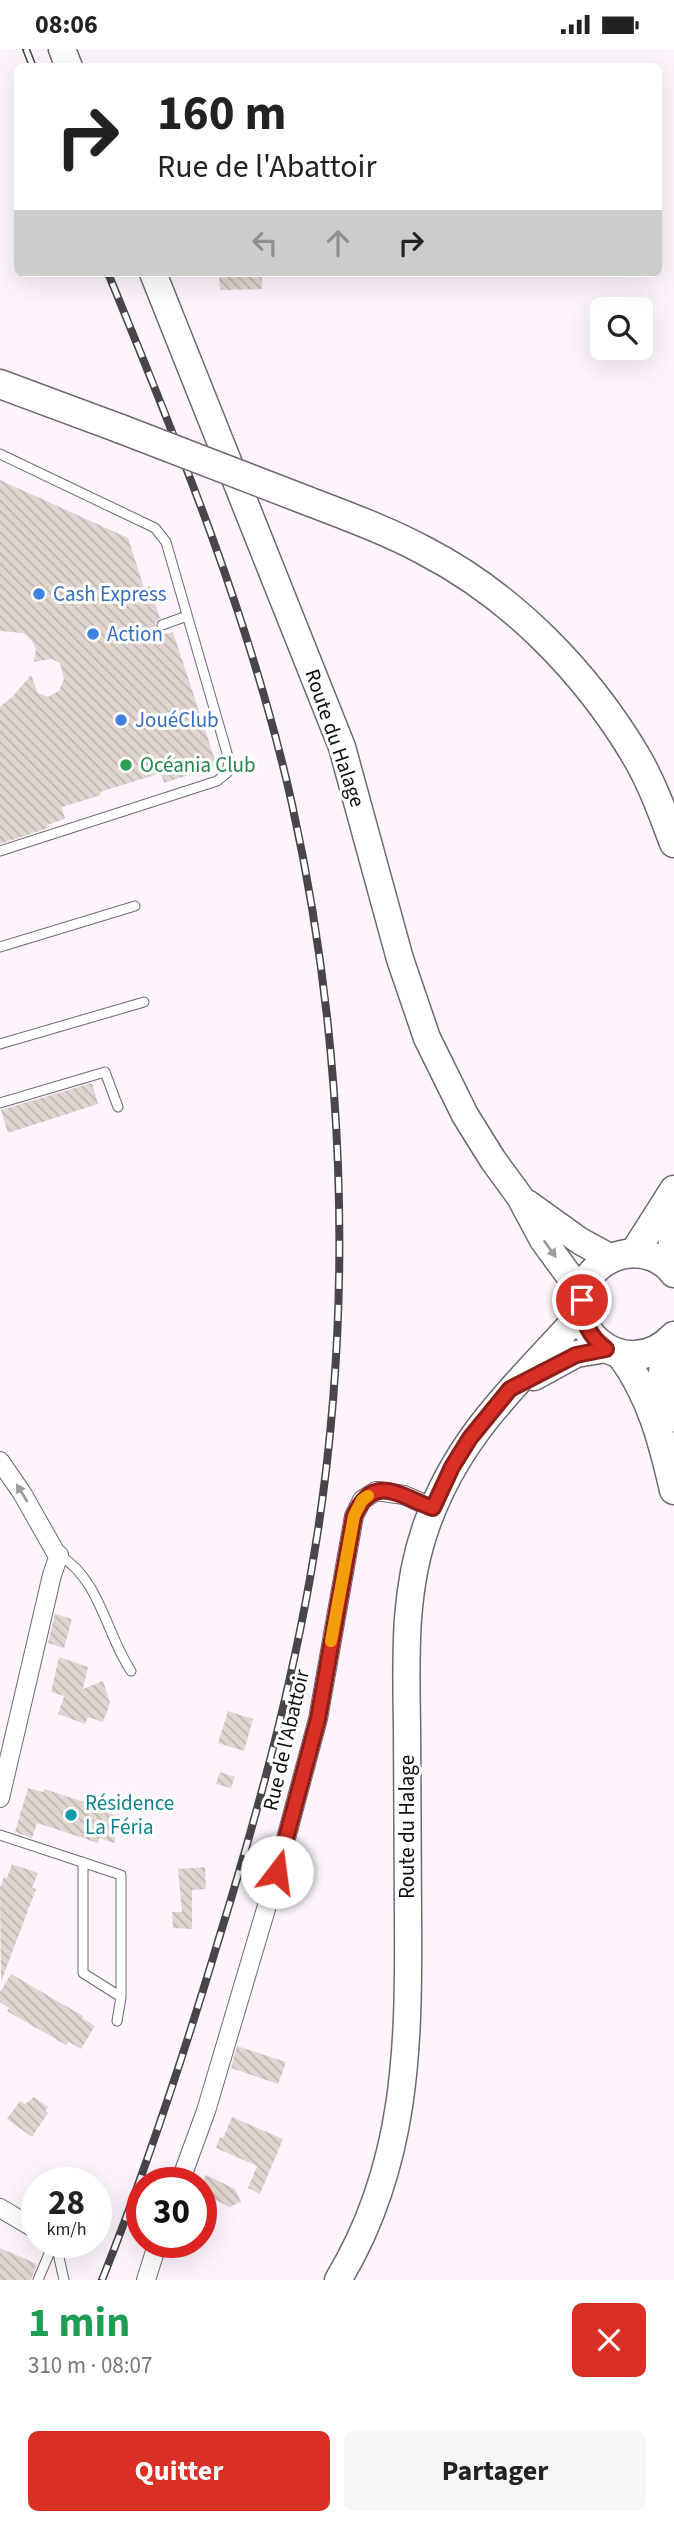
<!DOCTYPE html>
<html lang="fr">
<meta charset="utf-8">
<style>
:root{--surface:#fff;--page:#f6f6f6;--text:#222;--muted:#767676;--accent:#d93025}
body{margin:0;font-family:"Source Sans 3",sans-serif;background:var(--page);color:var(--text);height:100vh;display:flex;flex-direction:column;font-size:26px;white-space:nowrap}
*{box-sizing:border-box;margin:0}
p{font-size:23px;color:var(--muted)}
.icon{flex:none;width:38px;height:38px;fill:none;stroke:currentColor;stroke-width:2;stroke-linecap:round;stroke-linejoin:round}
.map{position:relative;height:2231px;overflow:hidden}
.details{display:flex;flex-direction:column;background:var(--surface);flex:1}
.details>*{flex:none}
.hud{position:absolute;left:14px;top:14px;width:648px;height:214px;border-radius:10px;box-shadow:0 7px 28px #0002;background:#fff;color:var(--text);overflow:hidden}
.buttons{position:absolute;left:590px;top:248px;display:grid;gap:14px}
.buttons a{display:grid;place-items:center;width:63px;height:63px;border-radius:10px;background:var(--surface);box-shadow:0 7px 28px #0002;font-size:35px}
.speed{position:absolute;left:21px;top:2118px;display:flex;gap:14px;font-size:35px;font-weight:700;text-align:center}
.speed>*{display:grid;place-content:center;width:91px;height:91px;border-radius:50%;background:var(--surface);box-shadow:0 7px 28px #0002;line-height:1}
.speed small{font-size:18px;font-weight:400}
.speed .limit{border:10px solid #d22;background:#fff;color:#111}
.pin{position:absolute;display:grid;place-items:center;width:60px;height:60px;color:#fff;margin:-30px;border:4px solid #fff;border-radius:50%;box-shadow:0 2px 7px #0007}
.me{position:absolute;width:77px;margin:-38px;rotate:15deg;stroke-linejoin:round;filter:drop-shadow(0 0 5px #0008)}
.turn{display:flex;align-items:center;gap:24px;height:147px;padding:0 28px;font-size:32px}
.turn .icon{width:91px;height:91px;stroke-width:2.5}
.turn b{display:block;font-size:49px;line-height:60px}
.lanes{display:flex;align-items:center;height:66px;padding:0 28px;background:#0003;justify-content:center;gap:35px;direction:ltr}
.lanes .off{opacity:.35}
.round{display:grid;place-items:center;flex:none;width:74px;height:74px;border-radius:10px;background:var(--page)}
.overview{display:flex;align-items:center;justify-content:space-between;height:119px;padding:0 28px}
h1{font-size:42px;font-weight:700;line-height:52px;color:#1e9e55}
.action{display:flex;gap:14px;margin-top:auto;padding:14px 28px}
.action a{flex:1;height:80px;border-radius:10px;background:var(--accent);color:#fff;font-size:28px;font-weight:700;line-height:80px;text-align:center}
.action a+a{background:var(--page);color:var(--text)}
.status{display:flex;justify-content:space-between;align-items:center;height:49px;padding:0 35px;background:var(--surface);direction:ltr}
.status svg{height:19px;fill:currentColor}
.map>svg:first-child{display:block}
</style>
<div class="status"><b>08:06</b><svg viewBox="0 0 49 12"><path d="M0 12V9h3v3zM5 12V6h3v6zM10 12V3h3v9zM15 12V0h3v12zM26 1h20v11H26zM47 4h2v5h-2z"/></svg></div>
<div class="map">
<svg width="674" height="2231" viewBox="0 0 674 2231">
<defs>
<pattern id="building-back-hatch" width="6" height="6" patternUnits="userSpaceOnUse" patternTransform="scale(1.75)"><rect width="6" height="6" fill="#e1d5cf"/><path d="M-1 5l2 2M0 0l6 6M5-1l2 2" fill="none" stroke="#c0b6b1"/></pattern>
</defs>
<rect width="100%" height="100%" fill="#fdf4fe"/>
<path fill="url(#building-back-hatch)" d="M 219,224 L 262,224 L 262,240 L 220,241 Z
M 0,431 L 128,489 L 144,539 L 150,537 L 160,569 L 155,574 L 156,579 L 165,585 L 173,583 L 217,717 L 164,734 L 161,724 L 100,743 L 101,746 L 62,758 L 65,770 L 47,776 L 48,779 L 0,795 L 0,658 L 13,647 L 31,626 L 38,644 L 48,648 L 59,642 L 64,630 L 60,614 L 52,610 L 34,613 L 36,600 L 32,592 L 23,584 L 0,582 Z
M 92,1034 L 98,1055 L 8,1084 L 1,1061 Z
M 55,1565 L 72,1570 L 64,1599 L 48,1594 Z
M 59,1608 L 88,1618 L 83,1640 L 103,1632 L 110,1654 L 103,1673 L 88,1668 L 85,1675 L 58,1665 L 64,1647 L 51,1643 Z
M 228,1662 L 253,1670 L 244,1702 L 218,1694 Z
M 220,1723 L 235,1728 L 231,1739 L 216,1735 Z
M 28,1739 L 43,1743 L 44,1740 L 109,1761 L 108,1764 L 122,1769 L 114,1794 L 99,1789 L 98,1794 L 37,1774 L 32,1789 L 15,1783 Z
M 12,1815 L 38,1824 L 32,1839 L 36,1840 L 1,1933 L 0,1839 L 4,1828 L 7,1829 Z
M 205,1818 L 206,1840 L 192,1841 L 192,1880 L 173,1879 L 172,1863 L 182,1863 L 178,1820 Z
M 11,1925 L 83,1967 L 82,1969 L 95,1977 L 81,2000 L 69,1993 L 66,1996 L 7,1962 L 9,1959 L 0,1953 L 0,1943 Z
M 237,1997 L 286,2013 L 278,2035 L 231,2019 Z
M 34,2048 L 48,2058 L 45,2062 L 48,2064 L 32,2088 L 7,2070 L 20,2052 L 25,2055 Z
M 232,2068 L 283,2090 L 260,2145 L 248,2139 L 257,2117 L 216,2099 L 220,2088 L 223,2089 Z
M 206,2126 L 235,2140 L 241,2153 L 229,2158 L 214,2150 L 211,2156 L 201,2151 L 201,2135 Z
M 0,2199 L 37,2215 L 31,2231 L 0,2231 Z"/>
<g fill="none" stroke-linecap="round" stroke-linejoin="round">
<g stroke="#706871" stroke-width="11">
<path id="service" d="M 0,405 L 155,479 L 166,493 L 229,711 L 227,724 L 217,732 L 0,802
M 162,576 L 187,567
M 0,898 L 135,857
M 0,995 L 144,953
M 0,1054 L 105,1023 L 118,1058
M 59,1506 C 100,1530 106,1585 131,1622
M 0,1786 L 121,1826 L 121,1948 L 117,1972
M 83,1813 L 83,1924 L 121,1948
M 56,2195 L 64,2231
M 38,2231 L 54,2193"/>
</g>
<g stroke="#706871" stroke-width="20">
<path id="minor" d="M 0,1412 L 22,1444 L 56,1504 L 59,1506 L 52,1526 L 0,1749
M 180,2133 L 206,2062 L 277,1823 L 318,1670 L 354,1467 L 362,1451 L 376,1442 L 404,1446 L 433,1459
M 0,2159 L 37,2181
M 56,2193 L 65,2198
M 146,2231 L 158,2193"/>
</g>
<g stroke="#706871" stroke-width="29">
<path id="secondary" d="M 62,0 L 69,18
M 153,224 L 342,698 L 400,910 L 427,989 L 465,1066 L 493,1111 L 520,1148 L 543,1191 L 573,1232 L 582,1251
M 527,1154 L 580,1192 L 611,1209
M 534,1328 L 576,1305 L 606,1300
M 338,2231 C 407,2117 409,1998 408,1868 C 408,1805 407,1742 407,1678 C 406,1609 403,1541 427,1475 C 460,1383 520,1333 582,1263"/>
</g>
<g stroke="#706871" stroke-width="31">
<path id="primary" d="M 0,335 L 121,380
M 308,452 C 347,467 388,482 425,502 C 512,547 586,623 636,707 C 652,734 663,765 674,794
M 634,1204 L 674,1141
M 671,1220 L 674,1176
M 674,1224 C 663,1209 644,1202 626,1205 C 613,1207 602,1213 593,1223 C 550,1274 625,1339 674,1287
M 621,1306 C 651,1346 663,1393 674,1441
M 664,1372 L 662,1333 L 666,1296"/>
</g>
<use href="#service" stroke="#fff" stroke-width="9"/>
<use href="#minor" stroke="#fff" stroke-width="18"/>
<use href="#secondary" stroke="#fff" stroke-width="26"/>
<use href="#primary" stroke="#fff" stroke-width="28"/>
<g stroke="#494549" stroke-width="8">
<path id="rail" d="M 26,0 L 33,18
M 102,2231 C 147,2118 185,2002 220,1886 C 261,1753 297,1619 318,1481 C 354,1243 344,991 292,755 C 251,572 179,397 108,224"/>
</g>
<use href="#rail" stroke="#fff" stroke-width="5" stroke-dasharray="16" stroke-linecap="butt"/>
<g stroke="#706871" stroke-width="31" stroke-linecap="butt">
<path id="primary-bridge" d="M 121,380 L 308,452"/>
</g>
<use href="#primary-bridge" stroke="#fff" stroke-width="28"/>
</g>
<defs><path id="oneway-solid" d="M-6-.8H1V-3.2L6.5 0L1 3.2V.8H-6Z" transform="scale(1.75)"/></defs>
<g fill="#9f9d9f">
<use href="#oneway-solid" transform="translate(550 1200) rotate(54)"/>
<use href="#oneway-solid" transform="translate(22 1444) rotate(-122)"/>
</g>
<g fill="none" stroke-linecap="round" stroke-linejoin="round">
<g stroke="#8d1f18" stroke-width="18">
<path id="route" d="M 277,1823 L 318,1670 L 354,1467 C 374,1423 399,1447 433,1459 L 452,1418 L 470,1389 L 510,1340 L 576,1306 L 606,1300 C 589,1287 582,1272 582,1251"/>
</g>
<use href="#route" stroke="#d93025" stroke-width="12"/>
<path stroke="#f59e0b" stroke-width="12" d="M 331,1592 L 354,1467 L 362,1451 L 368,1447"/>
</g>
<g fill="#3f7fe0" stroke="#fff" stroke-width="2.5">
<circle cx="39" cy="545" r="7"/>
<circle cx="93" cy="585" r="7"/>
<circle cx="121" cy="671" r="7"/>
</g>
<circle fill="#2e9e5b" stroke="#fff" stroke-width="2.5" cx="126" cy="716" r="7"/>
<circle fill="#0f9aa8" stroke="#fff" stroke-width="2.5" cx="71" cy="1766" r="7"/>
<g text-anchor="middle" dominant-baseline="central" stroke-width="6" stroke-linejoin="round" paint-order="stroke">
<g font-size="21" fill="#366cbe" stroke="#fff" text-anchor="start">
<text x="53" y="545">Cash Express</text>
<text x="107" y="585">Action</text>
<text x="135" y="671">JouéClub</text>
</g>
<g font-size="21" fill="#0e0b0e" stroke="#fff">
<text transform="translate(335 689) rotate(71)">Route du Halage</text>
<text transform="translate(286 1691) rotate(-77)">Rue de l'Abattoir</text>
<text transform="translate(407 1778) rotate(-90)">Route du Halage</text>
</g>
<g font-size="21" fill="#27864d" stroke="#fff" text-anchor="start">
<text x="140" y="716">Océania Club</text>
</g>
<g font-size="21" fill="#0d838f" stroke="#fff" text-anchor="start">
<text x="85" y="1754">Résidence<tspan x="85" dy="24">La Féria</tspan></text>
</g>
</g>
</svg>
<div class="buttons">
<a><svg class="icon" aria-label="search" viewBox="0 0 24 24"><circle cx="10" cy="10" r="6"/><path d="M15 15l6 6"/></svg></a>
</div>
<div class="speed"><div>28<small>km/h</small></div><div class="limit">30</div></div>
<div class="pin" style="left:582px;top:1251px;background:#d93025"><svg class="icon" aria-label="arrive" viewBox="0 0 24 24"><path d="M6 21V4h12l-3 4 3 4H6"/></svg></div>
<svg class="me" style="left:277px;top:1823px" viewBox="-20 -20 40 40"><circle r="19" fill="#fff"/><path d="M0-13L10 11 0 6-10 11z" fill="#d93025"/></svg>
<div class="hud">
<div class="turn"><svg class="icon" aria-label="right" viewBox="0 0 24 24"><path d="M7 20v-9h11M14 6l5 5-5 5"/></svg><div><b>160 m</b>Rue de l'Abattoir</div></div>
<div class="lanes"><svg class="icon off" aria-label="left" viewBox="0 0 24 24"><path d="M17 20v-9H6M10 6l-5 5 5 5"/></svg><svg class="icon off" aria-label="ahead" viewBox="0 0 24 24"><path d="M12 20V5M6 11l6-6 6 6"/></svg><svg class="icon" aria-label="right" viewBox="0 0 24 24"><path d="M7 20v-9h11M14 6l5 5-5 5"/></svg></div>
</div>
</div>
<section class="details">
<div class="overview"><div><h1>1 min</h1><p>310 m · 08:07</p></div><a class="round" style="background:#d93025;color:#fff"><svg class="icon" aria-label="close" viewBox="0 0 24 24"><path d="M6 6l12 12M18 6L6 18"/></svg></a></div>
<div class="action"><a>Quitter</a><a>Partager</a></div>
</section>
